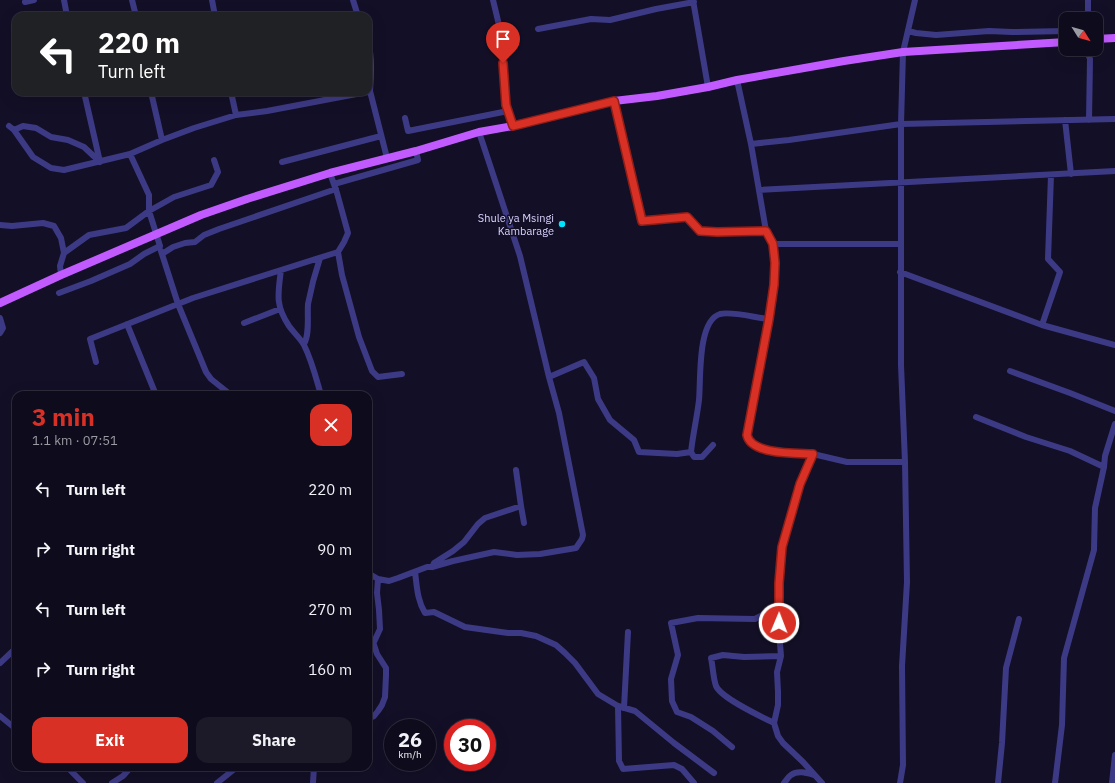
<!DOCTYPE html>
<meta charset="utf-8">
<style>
:root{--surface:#0e0b1c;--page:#1c1929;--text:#f1f3f6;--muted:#9b9ba3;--line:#2e2b3b;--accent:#d93025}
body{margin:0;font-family:"IBM Plex Sans",sans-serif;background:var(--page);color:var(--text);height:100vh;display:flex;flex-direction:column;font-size:15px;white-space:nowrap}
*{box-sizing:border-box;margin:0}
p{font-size:13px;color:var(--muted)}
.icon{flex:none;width:22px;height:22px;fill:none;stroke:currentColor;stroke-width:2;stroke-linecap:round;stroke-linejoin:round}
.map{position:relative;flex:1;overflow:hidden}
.side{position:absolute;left:12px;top:391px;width:360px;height:380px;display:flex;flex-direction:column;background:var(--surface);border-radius:12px;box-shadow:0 4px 16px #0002,0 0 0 1px var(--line)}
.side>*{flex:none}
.guide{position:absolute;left:12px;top:12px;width:360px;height:84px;border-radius:12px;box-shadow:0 4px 16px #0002,0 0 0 1px var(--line);background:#202124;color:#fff;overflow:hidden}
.needle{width:26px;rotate:127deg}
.buttons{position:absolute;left:1059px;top:12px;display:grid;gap:8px}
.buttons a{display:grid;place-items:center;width:44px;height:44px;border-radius:8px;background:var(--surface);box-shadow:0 4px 16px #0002,0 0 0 1px var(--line);font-size:20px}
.speed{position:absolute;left:384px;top:719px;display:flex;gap:8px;font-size:20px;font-weight:700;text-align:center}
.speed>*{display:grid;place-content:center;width:52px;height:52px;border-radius:50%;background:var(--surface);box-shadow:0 4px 16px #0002,0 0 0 1px var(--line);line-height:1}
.speed small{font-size:10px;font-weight:400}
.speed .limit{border:6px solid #d22;background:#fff;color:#111}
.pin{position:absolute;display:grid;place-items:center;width:34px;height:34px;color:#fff;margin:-41px -17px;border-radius:50% 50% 50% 0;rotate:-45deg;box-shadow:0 0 4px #0007}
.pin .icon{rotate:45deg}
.me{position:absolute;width:44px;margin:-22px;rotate:1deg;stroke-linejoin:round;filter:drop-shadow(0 0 3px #0008)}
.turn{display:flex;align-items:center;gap:14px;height:84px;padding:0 20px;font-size:18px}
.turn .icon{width:52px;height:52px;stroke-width:2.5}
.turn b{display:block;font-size:28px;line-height:34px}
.round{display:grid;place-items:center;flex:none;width:42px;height:42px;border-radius:12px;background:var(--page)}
.overview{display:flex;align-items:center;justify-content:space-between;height:68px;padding:0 20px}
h1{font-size:24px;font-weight:700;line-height:30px;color:var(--accent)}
.primary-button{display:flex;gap:8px;margin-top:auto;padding:8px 20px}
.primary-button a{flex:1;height:46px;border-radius:12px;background:var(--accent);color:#fff;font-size:16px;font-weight:700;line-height:46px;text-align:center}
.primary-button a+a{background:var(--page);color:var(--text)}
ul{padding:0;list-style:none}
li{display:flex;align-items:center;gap:12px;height:60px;padding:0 20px}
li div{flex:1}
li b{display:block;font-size:15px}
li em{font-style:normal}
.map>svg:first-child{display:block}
</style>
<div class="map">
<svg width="1115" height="783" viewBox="0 0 1115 783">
<rect width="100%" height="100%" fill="#130f26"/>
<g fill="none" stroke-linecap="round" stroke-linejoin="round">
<path stroke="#3d3a85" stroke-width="6" d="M 64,0 L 67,16
M 132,0 L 136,16
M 212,0 L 215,16
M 353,0 L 358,16
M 493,0 L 499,25 L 502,49 L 506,105 L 513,126
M 693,0 L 708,87
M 25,2 L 34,0
M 1086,19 L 1088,15 L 1088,0
M 538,29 L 591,19 L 610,20 L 656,9 L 694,2
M 908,31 L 916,33 L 936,35 L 989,31 L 1012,32 L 1066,31
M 368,44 C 373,56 371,78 370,91
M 1086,49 L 1090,59 L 1089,120
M 737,80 L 751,144 L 766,231 L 773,244 L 775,263 L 774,285 L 769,319 L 747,435 L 748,439 L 752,443 L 769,451 L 813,454 L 847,462 L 905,462
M 84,92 L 100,162
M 151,92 L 162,140
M 231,92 L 236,115
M 368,92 L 370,91 L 387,158
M 614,101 L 642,221 L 687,217 L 700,231 L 717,232 L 766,231
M 405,118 L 408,131 L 508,111
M 1065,120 L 1071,174
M 9,126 L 14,130 L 33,157 L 51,168 L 64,170 L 130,154 L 162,140 L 194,128 L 236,115 L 267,111 L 367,92
M 14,130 L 23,126 L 36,128 L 51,137 L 68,140 L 84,147 L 100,162
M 751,144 L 789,140 L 901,124 L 1115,119
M 282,162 L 381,136
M 334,184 L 418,160 L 416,151
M 759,190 L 1115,171
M 0,225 L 12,226 L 43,223 L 54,226 L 61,238 L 64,253
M 773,244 L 901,244
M 161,251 L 178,304 L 206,372 L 211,379 L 231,395
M 338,252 L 342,275 L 359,337 L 372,371 L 378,377 L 402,374
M 162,254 L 173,247 L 185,243 L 195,242 L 204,235 L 219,229 L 336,189
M 281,270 C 278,294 275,305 289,326 C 294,333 300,338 304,345 C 312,361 316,378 321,395
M 900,272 L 1042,325 L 1115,345
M 61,275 L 60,266 L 64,253 L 89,235 L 126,228 L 149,211 L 174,197 L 211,185 L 218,172 L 214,160
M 59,293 L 91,281 L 130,264 L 144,254 L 160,246 L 149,211 L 149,195 L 130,154
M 0,318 L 3,328 L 0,333
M 244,323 L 280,309
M 127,324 L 156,395
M 1042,325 L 1060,272 L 1048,259 L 1051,175
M 304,344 C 310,334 307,316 308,304 C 311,288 315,273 320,258
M 96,362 L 90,339 L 193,298 L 338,252 L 344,242 L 348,233 L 337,193 L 330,173
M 1010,371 L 1070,393 L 1115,411
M 549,377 L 584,362 L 594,378 L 598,399 L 610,420 L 634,440 L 639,452 L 677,454 L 691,452 L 694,457 L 702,457 L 713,445
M 976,417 L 1026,437 L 1070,451 L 1104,467
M 691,452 C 693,434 697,417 699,400 C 701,380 697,321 720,314 C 731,311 757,318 769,319
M 813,454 L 800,483 L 782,547 L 779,583 L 779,632 L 781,656 L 777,672 L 778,692 L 778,705 L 774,723 L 778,736 L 783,743 L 803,762 L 822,783
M 521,506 L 524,523
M 432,567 L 434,563 L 453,551 L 464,542 L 478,524 L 485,518 L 521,506 L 516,470
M 415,572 C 417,586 417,600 425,613 L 434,612 L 465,627 L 508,633 L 521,633 L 536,636 L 556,645 L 565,653 L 575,663 L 598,694 L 618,706 L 635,711 L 674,743 L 714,773
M 368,573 L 378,579 L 389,581 L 398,578 L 427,567 L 432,567 L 453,561 L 494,552 L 517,555 L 540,554 L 576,548 L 582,539 L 583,535 L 559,413 L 549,377 L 520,256 L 479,132
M 368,649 L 373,644 L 380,629 L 379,610 L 377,593 L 378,579
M 0,663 L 16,648
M 618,706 L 619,761 L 623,769 L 674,765 L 682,769 L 694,783
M 624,708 L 628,632
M 0,716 L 16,729
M 368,719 L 374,716 L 378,711 L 382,705 L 385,697 L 386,675 L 386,668 L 377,654 L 374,645 L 373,644
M 774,723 C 762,717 721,698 716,686 C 713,677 713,667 711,658 L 723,655 L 744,657 L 781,656
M 732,747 L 713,731 L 691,717 L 677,712 L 672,701 L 671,679 L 678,655 L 671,623 L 698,618 L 755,619 L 766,613 L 779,615
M 67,767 L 83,783
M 112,783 L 123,776 L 131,767
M 217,783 L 237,767
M 313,783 L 314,767
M 784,783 C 786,781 788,777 791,775 C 798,770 807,773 814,775
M 900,783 L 903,765 L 902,666 L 907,582 L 905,462 L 901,365 L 901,124 L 903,52 L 915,0
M 998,783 L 1002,743 L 1006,668 L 1019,619
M 1055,783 L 1062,725 L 1064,658 L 1094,550 L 1095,508 L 1104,467 L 1105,456 L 1115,424
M 1112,783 L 1115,755"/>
<path stroke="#c25bff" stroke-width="8" d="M 1096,39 L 1115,38
M 0,303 L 61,275 L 201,215 L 247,199 L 330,173 L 416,151 L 479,132 L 513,126 L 614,101 L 657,96 L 708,87 L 737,80 L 844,61 L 903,52 L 1066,42"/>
</g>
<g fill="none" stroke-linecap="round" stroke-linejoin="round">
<g stroke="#8d1f18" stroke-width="10">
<path id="route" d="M 503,63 L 506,105 L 513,126 L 614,101 L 642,221 L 687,217 L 700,231 L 717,232 L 766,231 L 773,244 L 775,263 L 774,285 L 769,319 L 747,435 C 751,455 797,453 813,454 L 800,484 L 782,547 L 779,583 L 779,623"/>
</g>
<use href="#route" stroke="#d93025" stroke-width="7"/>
</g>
<circle fill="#00e5ff" stroke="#130f26" stroke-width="1.5" cx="562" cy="224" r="4"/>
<g text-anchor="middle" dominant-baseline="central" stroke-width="3" stroke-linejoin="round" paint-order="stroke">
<g font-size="11" fill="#d9d4ff" stroke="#130f26" text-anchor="end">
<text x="554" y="218">Shule ya Msingi<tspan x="554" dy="13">Kambarage</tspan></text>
</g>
</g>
</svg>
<div class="buttons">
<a><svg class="needle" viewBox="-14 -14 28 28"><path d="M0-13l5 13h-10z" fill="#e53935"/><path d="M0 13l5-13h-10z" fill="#9b9ba3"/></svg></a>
</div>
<div class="speed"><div>26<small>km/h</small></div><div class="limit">30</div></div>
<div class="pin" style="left:503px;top:63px;background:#d93025"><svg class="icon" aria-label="arrive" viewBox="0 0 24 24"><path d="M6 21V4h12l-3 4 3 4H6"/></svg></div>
<svg class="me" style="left:779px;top:623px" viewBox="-20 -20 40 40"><circle r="17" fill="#d93025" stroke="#fff" stroke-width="3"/><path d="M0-11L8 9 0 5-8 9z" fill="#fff"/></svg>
<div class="guide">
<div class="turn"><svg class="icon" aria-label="left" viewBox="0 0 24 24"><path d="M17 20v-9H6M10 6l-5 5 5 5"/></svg><div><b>220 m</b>Turn left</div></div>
</div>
<section class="side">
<div class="overview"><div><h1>3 min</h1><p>1.1 km · 07:51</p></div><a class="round" style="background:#d93025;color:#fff"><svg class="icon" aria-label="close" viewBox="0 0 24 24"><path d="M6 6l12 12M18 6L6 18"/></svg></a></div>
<ul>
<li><svg class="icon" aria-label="left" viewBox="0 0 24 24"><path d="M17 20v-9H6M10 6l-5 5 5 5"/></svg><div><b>Turn left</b></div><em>220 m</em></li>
<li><svg class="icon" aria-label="right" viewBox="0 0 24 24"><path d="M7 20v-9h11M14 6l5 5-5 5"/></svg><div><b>Turn right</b></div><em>90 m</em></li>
<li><svg class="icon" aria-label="left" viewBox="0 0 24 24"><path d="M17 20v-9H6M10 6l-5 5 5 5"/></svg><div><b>Turn left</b></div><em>270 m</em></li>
<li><svg class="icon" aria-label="right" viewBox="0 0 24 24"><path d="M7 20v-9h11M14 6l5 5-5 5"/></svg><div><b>Turn right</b></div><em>160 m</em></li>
</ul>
<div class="primary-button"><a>Exit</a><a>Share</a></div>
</section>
</div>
